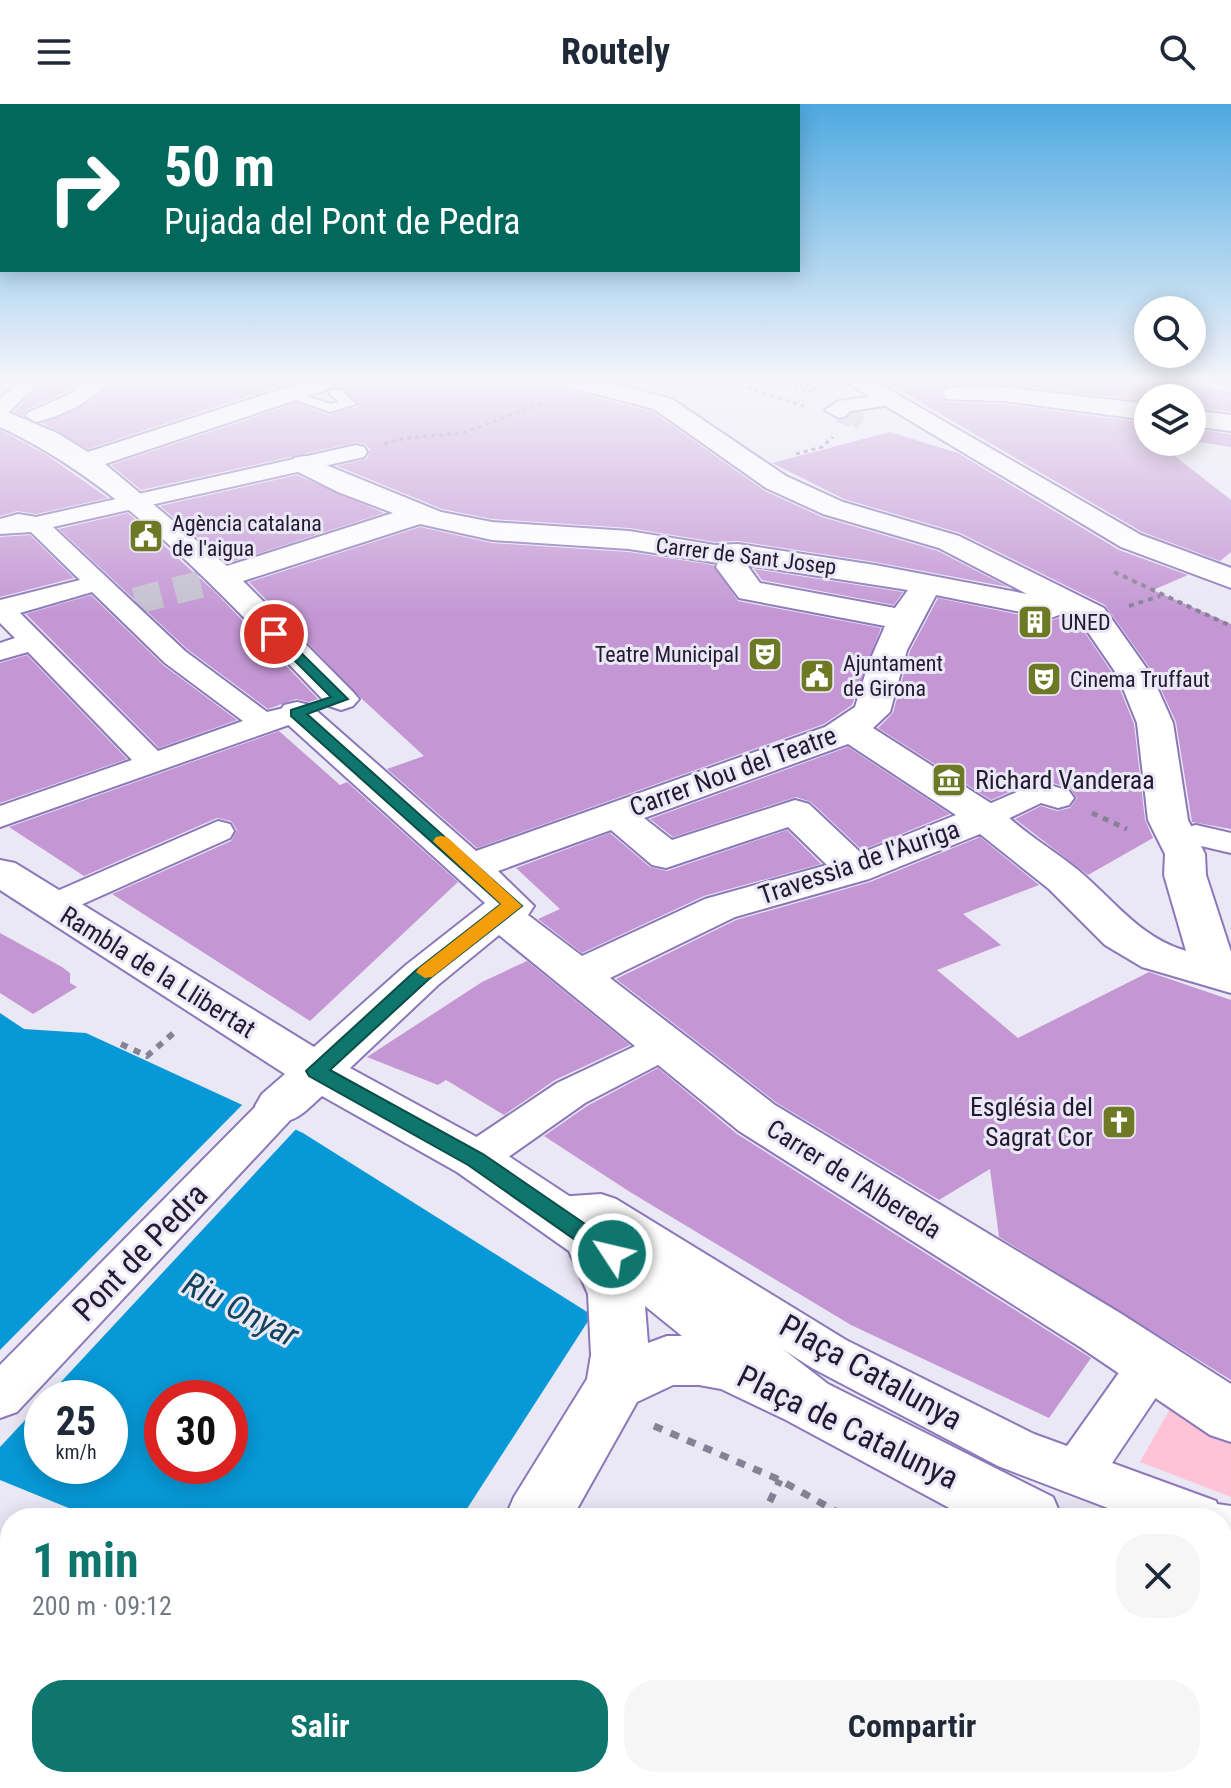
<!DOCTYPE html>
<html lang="es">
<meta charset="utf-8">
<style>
:root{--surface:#fff;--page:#f6f6f7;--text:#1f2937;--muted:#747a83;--accent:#0f766e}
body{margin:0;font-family:"Roboto Condensed",sans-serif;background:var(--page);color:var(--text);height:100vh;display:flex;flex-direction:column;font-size:30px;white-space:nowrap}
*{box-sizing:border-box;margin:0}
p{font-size:26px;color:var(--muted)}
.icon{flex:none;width:44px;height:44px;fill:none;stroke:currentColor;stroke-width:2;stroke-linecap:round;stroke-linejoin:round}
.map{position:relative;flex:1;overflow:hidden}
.sheet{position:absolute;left:0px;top:1404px;width:1232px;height:280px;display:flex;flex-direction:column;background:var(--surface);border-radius:32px 32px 0 0;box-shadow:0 4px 20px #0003}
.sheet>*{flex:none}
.guide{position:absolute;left:0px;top:0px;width:800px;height:168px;box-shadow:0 4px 20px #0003;background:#00695c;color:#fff;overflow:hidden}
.buttons{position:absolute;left:1134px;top:192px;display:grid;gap:16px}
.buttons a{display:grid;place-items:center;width:72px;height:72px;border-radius:50%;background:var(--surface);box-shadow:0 4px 20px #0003;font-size:40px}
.speed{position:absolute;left:24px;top:1276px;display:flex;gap:16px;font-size:40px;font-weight:700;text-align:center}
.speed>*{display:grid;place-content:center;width:104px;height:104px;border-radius:50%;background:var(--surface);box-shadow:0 4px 20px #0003;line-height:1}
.speed small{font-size:20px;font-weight:400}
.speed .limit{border:12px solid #d22;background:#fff;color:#111}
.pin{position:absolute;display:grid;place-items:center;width:68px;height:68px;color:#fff;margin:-34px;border:4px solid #fff;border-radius:50%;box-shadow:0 2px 8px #0007}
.me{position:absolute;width:88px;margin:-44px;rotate:305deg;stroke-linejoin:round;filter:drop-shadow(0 0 6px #0008)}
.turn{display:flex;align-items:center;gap:28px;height:168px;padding:0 32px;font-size:36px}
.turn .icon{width:104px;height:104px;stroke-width:2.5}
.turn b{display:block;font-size:56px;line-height:68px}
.round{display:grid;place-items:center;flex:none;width:84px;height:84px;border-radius:32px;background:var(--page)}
.summary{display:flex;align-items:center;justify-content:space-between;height:136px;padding:0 32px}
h1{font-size:48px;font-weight:700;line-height:60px;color:var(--accent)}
.button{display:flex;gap:16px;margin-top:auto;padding:16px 32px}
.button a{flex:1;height:92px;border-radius:32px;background:var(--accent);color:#fff;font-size:32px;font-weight:700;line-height:92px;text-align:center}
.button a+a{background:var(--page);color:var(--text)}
header{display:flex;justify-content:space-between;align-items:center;height:104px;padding:0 32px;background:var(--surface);font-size:36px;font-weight:700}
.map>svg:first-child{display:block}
</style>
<header><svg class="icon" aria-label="menu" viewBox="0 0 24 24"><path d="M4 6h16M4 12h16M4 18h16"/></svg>Routely<svg class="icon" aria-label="search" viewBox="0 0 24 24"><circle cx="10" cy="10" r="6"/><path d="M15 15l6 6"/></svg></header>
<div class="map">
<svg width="1231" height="1684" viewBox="0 0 1231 1684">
<rect width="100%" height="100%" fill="#ebe8f6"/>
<path fill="#fec3d7" d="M 1171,1303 L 1231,1336 L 1231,1393 L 1140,1358 Z
M 1222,1594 L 1231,1598 L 1231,1676 L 1222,1671 Z
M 850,1674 L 950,1674 L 953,1684 L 875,1684 Z
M 1005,1674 L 1166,1674 L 1165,1684 L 1009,1684 Z"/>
<path fill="#0799d7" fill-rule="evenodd" d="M 0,909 L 24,925 L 86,929 L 303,1029 L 592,1211 L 461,1414 L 93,1414 L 0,1376 ZM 42,1294 L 110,1294 L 110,1362 L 42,1362 ZM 162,1294 L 230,1294 L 230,1362 L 162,1362 Z"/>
<path fill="#ebe8f6" d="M 245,998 L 298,1023 L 46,1294 L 42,1294 L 42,1298 L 0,1343 L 0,1246 Z"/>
<path fill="#c497d4" d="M 47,274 L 85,274 L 68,287 L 28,305 L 23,312 L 14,308 Z
M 116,274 L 294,274 L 295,277 L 88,345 L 42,319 L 89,299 Z
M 332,274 L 547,274 L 553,282 L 653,308 L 765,387 L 822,413 L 938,447 L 1008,483 L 875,458 L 738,437 L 715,438 L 629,424 L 492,415 L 442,405 L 337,362 L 367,355 L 370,346 L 365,340 L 357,338 L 141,386 L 111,361 L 296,299 L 329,311 L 359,302 L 343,284 L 334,283 Z
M 879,274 L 1051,274 L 1089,282 L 1091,278 L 1108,280 L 1157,275 L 1231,288 L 1231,308 L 1192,303 L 1192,294 L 1148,294 L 1148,297 L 1003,280 L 954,280 L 945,282 L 940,288 L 946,298 L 1003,300 L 1148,319 L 1148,338 L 1157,338 L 1231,396 L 1231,448 L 1220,457 L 1142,428 Z
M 1192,325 L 1231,330 L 1231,343 L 1192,337 Z
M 0,326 L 45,350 L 108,394 L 36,410 L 17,407 L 0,412 Z
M 890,328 L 958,349 L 1119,446 L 1188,471 L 1153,486 L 1231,520 L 1231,725 L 1192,718 L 1176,618 L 1154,570 L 1105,501 L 960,429 L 844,395 L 772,359 Z
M 297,371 L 384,409 L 228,459 L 160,402 Z
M 128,409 L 214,487 L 318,595 L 309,598 L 296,595 L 268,605 L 187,545 L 59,425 Z
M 420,423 L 492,439 L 629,448 L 713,461 L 738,497 L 881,524 L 852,601 L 824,620 L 477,744 L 387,665 L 424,652 L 362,595 L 249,478 Z
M 30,431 L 74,474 L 0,493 L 0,433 Z
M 754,465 L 903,488 L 894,501 L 762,476 Z
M 91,491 L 163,561 L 237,616 L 159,644 L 26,510 Z
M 938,494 L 1050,517 L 1064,512 L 1079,520 L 1115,573 L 1134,620 L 1145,716 L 1153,734 L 1088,771 L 1015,715 L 1041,702 L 1057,707 L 1070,704 L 1077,694 L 1070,684 L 1039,675 L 991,696 L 878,624 L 893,609 L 910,547 Z
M 27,551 L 127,655 L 0,699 L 0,559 Z
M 279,627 L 340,681 L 347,678 L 458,778 L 310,917 L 112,790 L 231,737 L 237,726 L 231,717 L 217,714 L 84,772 L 9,723 Z
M 848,643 L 950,710 L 862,746 L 811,698 L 796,693 L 673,733 L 650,715 Z
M 787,726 L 821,760 L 704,792 L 582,849 L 538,815 L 560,805 L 516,764 L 610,729 L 650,763 L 667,767 Z
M 980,733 L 1039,781 L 963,810 L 1001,841 L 937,866 L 1018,934 L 1149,868 L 1231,896 L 1231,1276 L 999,1133 L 990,1065 L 939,1096 L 777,999 L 616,875 L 736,816 L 870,778 Z
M 0,829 L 62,863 L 70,869 L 70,879 L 77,883 L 33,910 L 0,889 Z
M 527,857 L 630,941 L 555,976 L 504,1011 L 446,976 L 438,981 L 367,953 L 482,878 Z
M 658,964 L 737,1030 L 1091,1254 L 1049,1314 L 851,1221 L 630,1088 L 544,1032 L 587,1002 Z"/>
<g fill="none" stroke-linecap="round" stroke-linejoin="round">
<path stroke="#c3bfcf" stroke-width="22" stroke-dasharray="22 11" stroke-linecap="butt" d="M 839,308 L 853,312 L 848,318"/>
<path stroke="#c3bfcf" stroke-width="27" stroke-dasharray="27 14" stroke-linecap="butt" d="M 135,497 L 210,478"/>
<g stroke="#8b78b9" stroke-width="4">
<path id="service" d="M 331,286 L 341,286 L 356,300 L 330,308 L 282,291 L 289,287 L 331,300 L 339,298 L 329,289 Z"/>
</g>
<g stroke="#8b78b9" stroke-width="4">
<path id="pedestrian" d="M 23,274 L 44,274 L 7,310 L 0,312 L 0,295 Z
M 91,274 L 113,274 C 95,296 63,312 36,318 L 26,312 L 29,308 L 70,290 Z
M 876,292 L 886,298 L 883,302 L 850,307 L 846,312 L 839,314 L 825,306 L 839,297 Z
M 356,341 L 364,343 L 367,348 L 364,353 L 53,423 L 185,547 L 267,608 L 284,604 L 294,607 L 299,613 L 294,619 L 0,723 L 0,702 L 132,656 L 28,548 L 0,556 L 0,539 L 15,534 L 0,519 L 0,496 L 80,476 L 31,428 L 0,430 L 0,415 L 18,410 L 36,413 ZM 92,488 L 165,559 L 243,617 L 158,647 L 20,509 Z
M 1040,678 L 1069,687 L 1074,694 L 1069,701 L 1058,704 L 1041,699 L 997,720 L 986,723 L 975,720 L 970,713 L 975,706 Z
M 218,717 L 230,720 L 234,727 L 230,734 L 65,808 L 53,812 L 41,808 L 36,801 L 41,794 Z
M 1196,721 L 1231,729 L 1231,749 L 1184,738 L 1180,731 L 1184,724 Z
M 665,928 L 679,932 L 684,941 L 679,950 L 585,999 L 490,1066 L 475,1071 L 460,1066 L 454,1055 L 460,1044 L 557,979 Z
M 280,988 L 294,992 L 300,1002 L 294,1012 L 17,1308 L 0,1314 L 0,1261 L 266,992 Z
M 601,1090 L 616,1095 L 846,1236 L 1034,1330 L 1067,1342 L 1135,1246 L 1152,1240 L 1169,1246 L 1176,1260 L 1169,1274 L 1112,1359 L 1216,1397 L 1217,1400 L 1231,1402 L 1231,1450 L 1222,1447 L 1222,1414 L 1134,1414 L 998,1362 L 812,1264 L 594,1124 L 557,1127 L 542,1122 L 535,1110 L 542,1098 L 557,1093 Z"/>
</g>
<g stroke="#8b78b9" stroke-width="4">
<path id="minor" d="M 297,274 L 328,274 L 332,280 L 329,285 L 105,360 L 227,462 L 393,409 L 338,388 L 294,366 L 291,360 L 294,354 L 304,352 L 441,408 L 492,418 L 629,427 L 715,441 L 738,440 L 875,461 L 1027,490 L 939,444 L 823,410 L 766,384 L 654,305 L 554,279 L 550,274 L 592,274 L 672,295 L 786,372 L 843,398 L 959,432 L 1104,504 L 1152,572 L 1173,619 L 1188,716 L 1205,750 L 1206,771 L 1231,848 L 1231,889 L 1142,863 L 1105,841 L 1049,785 L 980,730 L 869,775 L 735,813 L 610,874 L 775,1001 L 1120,1209 L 1231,1280 L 1231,1338 L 1210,1331 L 1080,1243 L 739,1027 L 499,831 L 438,881 L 350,964 L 493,1042 L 674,1161 L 828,1280 L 1053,1393 L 1062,1414 L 968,1414 L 786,1316 L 721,1285 L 699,1281 L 673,1281 L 637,1298 L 572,1414 L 505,1414 L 514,1393 L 587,1275 L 591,1251 L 588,1190 L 569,1147 L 457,1068 L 322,992 C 300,1012 293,1023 262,1014 L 255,1002 L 262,990 L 285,970 L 0,786 L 0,756 L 15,759 L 314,943 L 406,861 L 485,799 L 284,617 L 279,609 L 284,601 L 297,598 L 310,601 L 476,747 L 825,623 L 855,603 L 868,561 L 885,522 L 739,494 L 716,463 L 718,459 L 629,445 L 492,436 L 420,420 L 243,477 L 353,588 L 359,595 L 353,602 L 341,606 L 329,602 C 232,502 128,382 0,323 L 0,305 L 57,329 L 88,348 L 300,279 ZM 747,461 L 908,486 L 895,504 L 760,479 ZM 936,491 L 1051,514 L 1064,509 L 1081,518 L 1118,572 L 1137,619 L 1148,716 L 1165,750 L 1164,771 L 1186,847 C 1139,833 1114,796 1078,766 C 1052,745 1023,729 1000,705 L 873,624 L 890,608 L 907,546 ZM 848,640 L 956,711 L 861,749 L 809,700 L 795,696 L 672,736 L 644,714 ZM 788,723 L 827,761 L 705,795 L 582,852 L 528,811 L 534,802 L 498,767 L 611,726 L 652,761 L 666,764 ZM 645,1202 L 682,1232 L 667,1232 L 648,1239 Z
M 839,274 L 869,274 L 1141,431 L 1231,464 L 1231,484 L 1121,443 Z
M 955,283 L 1003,283 L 1148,300 L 1148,316 L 1003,297 L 946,295 L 943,290 L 946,285 Z
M 1192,306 L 1231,311 L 1231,327 L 1192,322 Z
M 1222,1464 L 1231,1467 L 1231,1531 L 1222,1528 Z
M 340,1674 L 417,1674 L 413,1684 L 336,1684 Z
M 466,1674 L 556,1674 L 560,1684 L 470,1684 Z"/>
</g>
<path stroke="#878195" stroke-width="3" stroke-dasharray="4 4" stroke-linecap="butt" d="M 717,274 L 804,302
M 763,274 L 813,288
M 782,274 L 817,285
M 366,275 L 377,278 L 386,275
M 384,340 L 406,334 L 463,329 L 543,299
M 796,350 L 822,343 L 833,333"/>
<path stroke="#878195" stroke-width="4" stroke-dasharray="5 5" stroke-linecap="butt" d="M 1114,468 L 1231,522
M 1129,502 L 1160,492"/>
<path stroke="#878195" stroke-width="5" stroke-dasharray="6 6" stroke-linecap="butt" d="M 1092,709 L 1127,725"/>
<path stroke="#878195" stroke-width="6" stroke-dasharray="7 7" stroke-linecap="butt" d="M 121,940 L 147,952 L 176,927"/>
<path stroke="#878195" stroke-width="7" stroke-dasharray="9 9" stroke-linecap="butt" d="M 654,1322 L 780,1376 L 848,1414
M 762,1414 L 780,1376
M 1222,1576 L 1231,1580
M 792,1674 L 817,1684
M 973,1674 L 978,1684
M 1192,1674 L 1194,1684"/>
<use href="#service" fill="#fff" fill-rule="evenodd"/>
<use href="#pedestrian" fill="#fff" fill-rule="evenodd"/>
<use href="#minor" fill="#fff" fill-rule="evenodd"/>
</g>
<linearGradient id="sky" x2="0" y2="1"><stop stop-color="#4ea9e1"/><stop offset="0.54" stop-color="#f6f5fb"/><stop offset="1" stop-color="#f6f5fb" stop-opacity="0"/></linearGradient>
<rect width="1231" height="510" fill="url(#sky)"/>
<path fill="#0f766e" stroke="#0a4d48" stroke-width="2" d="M 270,527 L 279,527 L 348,595 L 307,610 L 522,802 L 429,875 L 330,966 L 483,1050 L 620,1144 L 623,1150 L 620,1156 L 612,1159 L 604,1156 L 468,1061 L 309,972 L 306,967 L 415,867 L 501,800 L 291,612 L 291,606 L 331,593 L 270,532 Z"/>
<path fill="#f59e0b" d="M 441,732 L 447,733 L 522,802 L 432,873 L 425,874 L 416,868 L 419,864 L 501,800 L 436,740 L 433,737 L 436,733 Z"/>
<defs>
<g id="civic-square" transform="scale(1.8)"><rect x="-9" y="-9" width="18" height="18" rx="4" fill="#6e7925" stroke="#ebe8f6"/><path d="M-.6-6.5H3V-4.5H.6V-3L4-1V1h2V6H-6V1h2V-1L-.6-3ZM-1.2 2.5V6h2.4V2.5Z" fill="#fff"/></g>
<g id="building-square" transform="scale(1.8)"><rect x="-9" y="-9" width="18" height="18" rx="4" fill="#6e7925" stroke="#ebe8f6"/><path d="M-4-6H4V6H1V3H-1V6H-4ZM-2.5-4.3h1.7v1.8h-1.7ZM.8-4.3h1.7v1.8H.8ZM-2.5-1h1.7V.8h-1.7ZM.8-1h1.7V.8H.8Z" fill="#fff"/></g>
<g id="theatre-square" transform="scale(1.8)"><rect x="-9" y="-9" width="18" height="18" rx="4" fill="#6e7925" stroke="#ebe8f6"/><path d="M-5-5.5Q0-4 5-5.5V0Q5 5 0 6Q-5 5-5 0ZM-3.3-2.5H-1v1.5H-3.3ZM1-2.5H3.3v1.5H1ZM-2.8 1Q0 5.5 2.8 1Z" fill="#fff"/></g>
<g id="museum-square" transform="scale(1.8)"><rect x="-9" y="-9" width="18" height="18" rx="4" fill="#6e7925" stroke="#ebe8f6"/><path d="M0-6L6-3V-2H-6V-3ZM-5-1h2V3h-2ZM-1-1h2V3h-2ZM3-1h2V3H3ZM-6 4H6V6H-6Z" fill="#fff"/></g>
<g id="church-square" transform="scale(1.8)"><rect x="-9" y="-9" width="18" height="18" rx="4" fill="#6e7925" stroke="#ebe8f6"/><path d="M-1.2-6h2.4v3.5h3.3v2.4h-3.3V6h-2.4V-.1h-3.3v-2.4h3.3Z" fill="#fff"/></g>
</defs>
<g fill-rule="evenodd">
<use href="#civic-square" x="146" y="432"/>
<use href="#building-square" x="1035" y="518"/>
<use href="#theatre-square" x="765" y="550"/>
<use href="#civic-square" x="817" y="572"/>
<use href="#theatre-square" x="1044" y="575"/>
<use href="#museum-square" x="949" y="676"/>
<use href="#church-square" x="1119" y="1018"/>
</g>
<g text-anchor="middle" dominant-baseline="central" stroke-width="6" stroke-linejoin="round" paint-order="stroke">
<g font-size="22" fill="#221933" stroke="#ebe8f6" text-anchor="start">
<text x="172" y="419">Agència catalana<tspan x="172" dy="25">de l'aigua</tspan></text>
<text x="1061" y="518">UNED</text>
<text x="739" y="550" text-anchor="end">Teatre Municipal</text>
<text x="843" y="559">Ajuntament<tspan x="843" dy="25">de Girona</tspan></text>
<text x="1070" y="575">Cinema Truffaut</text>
</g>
<g font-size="22" fill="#221933" stroke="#ebe8f6">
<text transform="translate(746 452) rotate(7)">Carrer de Sant Josep</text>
</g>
<g font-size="26" fill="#221933" stroke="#ebe8f6">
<text transform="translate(733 667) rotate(-20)">Carrer Nou del Teatre</text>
<text transform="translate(859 758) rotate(-19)">Travessia de l'Auriga</text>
<text transform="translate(158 868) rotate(32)">Rambla de la Llibertat</text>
<text transform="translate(854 1075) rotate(32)">Carrer de l'Albereda</text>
</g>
<g font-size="26" fill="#221933" stroke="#ebe8f6" text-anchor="start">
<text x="975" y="676">Richard Vanderaa</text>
<text x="1093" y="1003" text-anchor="end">Església del<tspan x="1093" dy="30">Sagrat Cor</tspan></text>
</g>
<g font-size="32" fill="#221933" stroke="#ebe8f6">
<text transform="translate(140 1148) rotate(-46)">Pont de Pedra</text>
<text transform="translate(871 1268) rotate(29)">Plaça Catalunya</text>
<text transform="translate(848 1323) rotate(26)">Plaça de Catalunya</text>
</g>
<g font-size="34" font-style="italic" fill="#12435d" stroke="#ebe8f6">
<text transform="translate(241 1205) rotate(27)">Riu Onyar</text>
</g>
</g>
</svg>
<div class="buttons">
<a><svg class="icon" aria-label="search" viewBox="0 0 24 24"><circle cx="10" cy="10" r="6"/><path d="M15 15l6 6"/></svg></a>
<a><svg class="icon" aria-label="layers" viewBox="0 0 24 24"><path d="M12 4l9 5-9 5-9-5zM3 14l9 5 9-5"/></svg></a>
</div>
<div class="speed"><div>25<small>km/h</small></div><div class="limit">30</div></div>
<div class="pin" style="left:274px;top:530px;background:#d93025"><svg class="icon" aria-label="arrive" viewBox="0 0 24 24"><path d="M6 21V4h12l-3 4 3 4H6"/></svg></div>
<svg class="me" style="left:612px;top:1150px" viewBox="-20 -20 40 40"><circle r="17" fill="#0f766e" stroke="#fff" stroke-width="3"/><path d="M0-11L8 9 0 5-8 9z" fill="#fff"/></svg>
<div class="guide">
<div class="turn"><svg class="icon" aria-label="right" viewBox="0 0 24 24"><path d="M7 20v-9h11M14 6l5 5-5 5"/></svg><div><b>50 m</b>Pujada del Pont de Pedra</div></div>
</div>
<section class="sheet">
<div class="summary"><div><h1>1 min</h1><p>200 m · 09:12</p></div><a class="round"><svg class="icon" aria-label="close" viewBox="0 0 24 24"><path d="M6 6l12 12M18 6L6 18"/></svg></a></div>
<div class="button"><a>Salir</a><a>Compartir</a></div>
</section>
</div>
